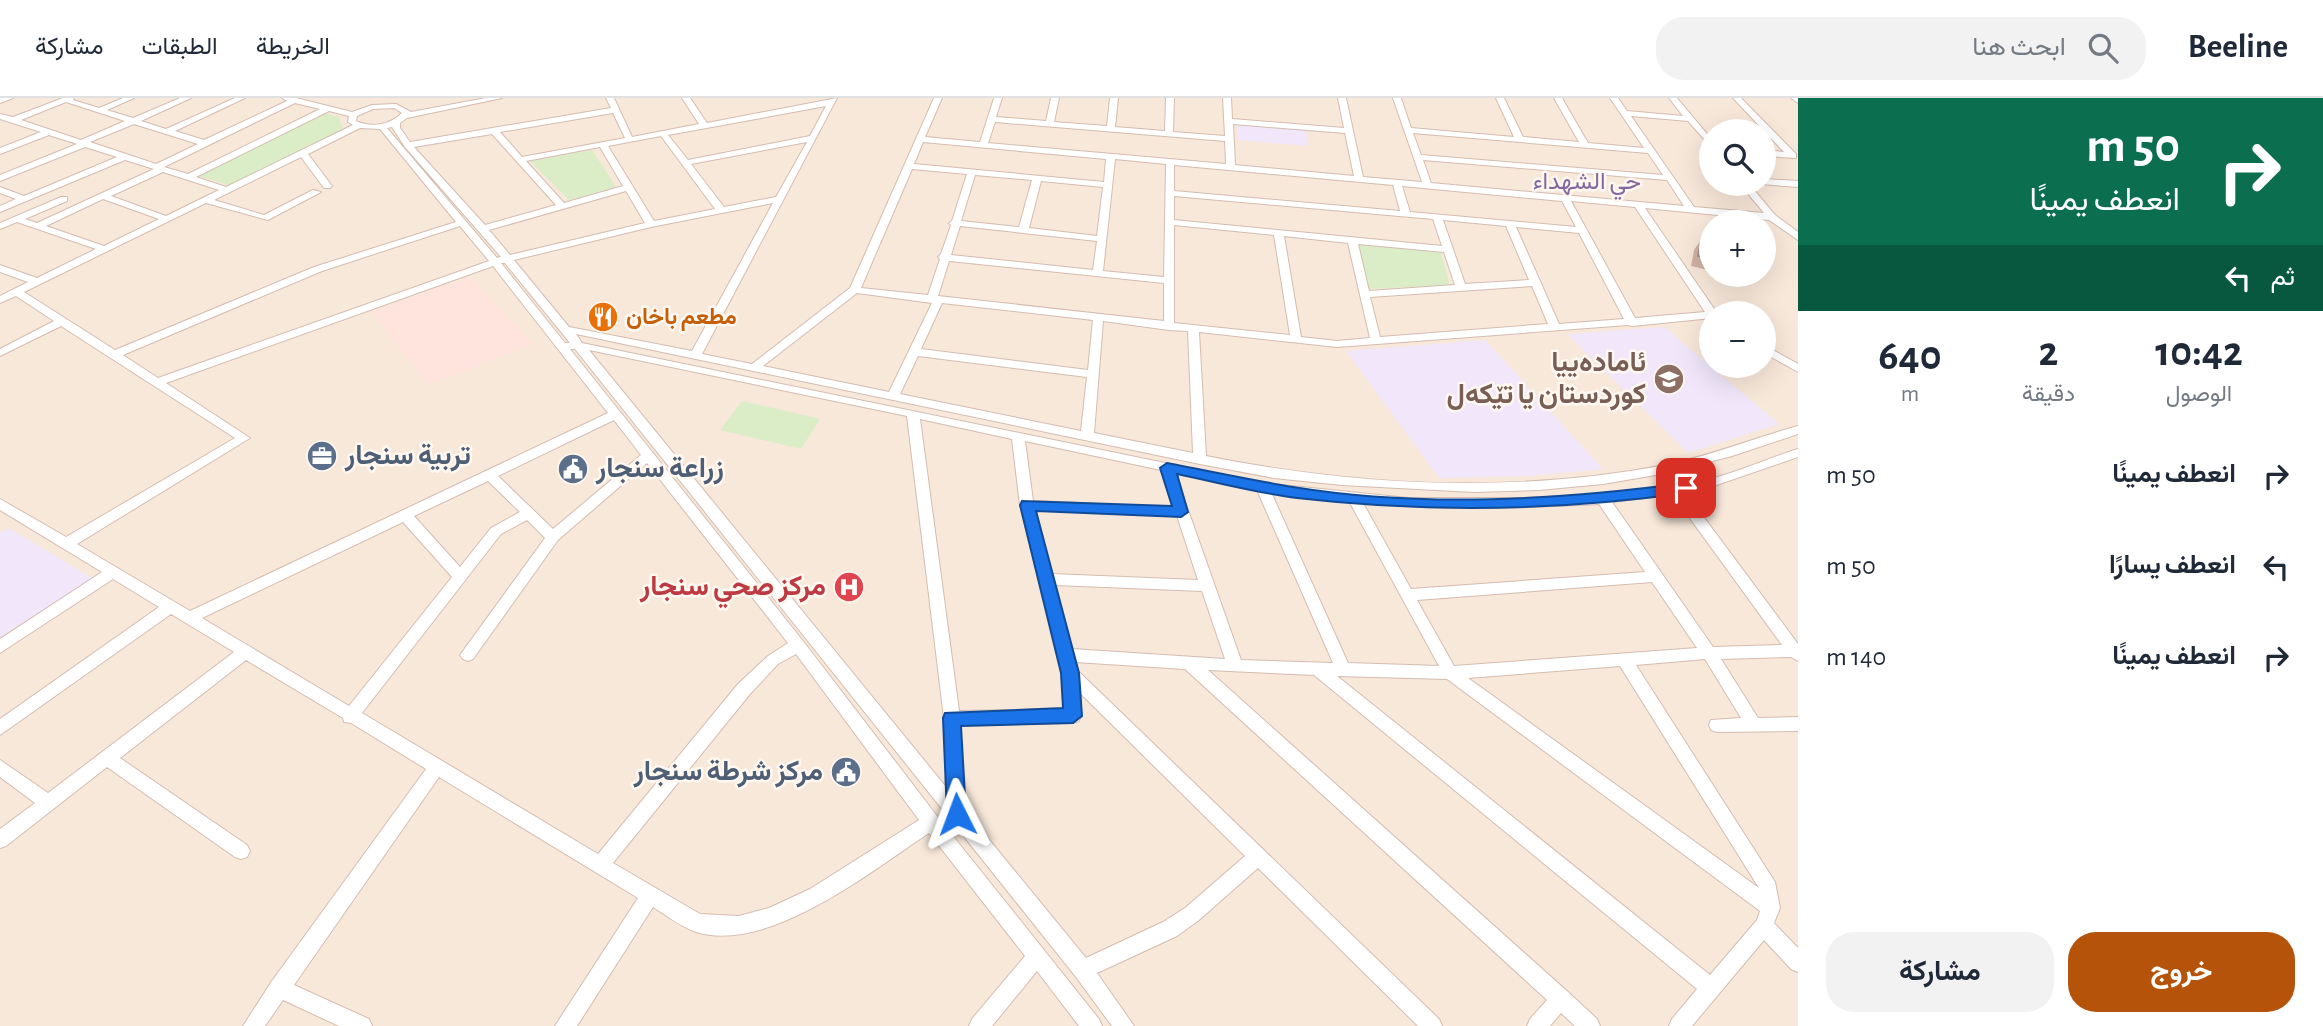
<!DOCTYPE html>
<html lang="ar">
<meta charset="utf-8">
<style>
:root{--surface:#fff;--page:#f2f2f3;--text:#1f2937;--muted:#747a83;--line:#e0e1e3;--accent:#b45309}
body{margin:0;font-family:"Alegreya Sans",Vazirmatn,sans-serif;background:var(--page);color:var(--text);direction:rtl;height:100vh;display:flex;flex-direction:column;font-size:26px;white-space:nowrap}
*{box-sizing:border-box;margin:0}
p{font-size:23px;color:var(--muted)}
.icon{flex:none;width:38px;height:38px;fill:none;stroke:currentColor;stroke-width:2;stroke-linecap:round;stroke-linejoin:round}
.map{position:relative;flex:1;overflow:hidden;direction:ltr}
.side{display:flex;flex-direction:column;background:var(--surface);width:525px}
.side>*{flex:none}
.top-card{background:#0b6e4f;color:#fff;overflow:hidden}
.controls{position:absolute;left:1699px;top:21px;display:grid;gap:14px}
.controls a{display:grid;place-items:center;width:77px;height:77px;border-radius:50%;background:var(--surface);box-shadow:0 7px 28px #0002;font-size:35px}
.pin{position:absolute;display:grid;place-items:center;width:60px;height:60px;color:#fff;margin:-30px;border-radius:14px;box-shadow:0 4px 10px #0006}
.me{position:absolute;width:77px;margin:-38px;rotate:357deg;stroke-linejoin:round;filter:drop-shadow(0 0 5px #0008)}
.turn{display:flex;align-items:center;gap:24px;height:147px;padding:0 28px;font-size:32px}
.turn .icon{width:91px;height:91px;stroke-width:2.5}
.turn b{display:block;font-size:49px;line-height:60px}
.then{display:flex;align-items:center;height:66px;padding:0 28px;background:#0003;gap:14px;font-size:26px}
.eta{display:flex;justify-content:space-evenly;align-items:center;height:119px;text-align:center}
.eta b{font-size:42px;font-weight:700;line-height:49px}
.action{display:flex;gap:14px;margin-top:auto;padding:14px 28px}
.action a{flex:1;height:80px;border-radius:28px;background:var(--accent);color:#fff;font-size:28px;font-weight:700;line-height:80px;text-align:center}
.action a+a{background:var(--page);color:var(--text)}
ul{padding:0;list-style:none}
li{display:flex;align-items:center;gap:21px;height:91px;padding:0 28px}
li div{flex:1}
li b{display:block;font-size:26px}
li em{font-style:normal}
header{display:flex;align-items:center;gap:42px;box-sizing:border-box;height:98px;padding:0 35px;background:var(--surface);border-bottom:2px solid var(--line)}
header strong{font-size:33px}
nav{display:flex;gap:38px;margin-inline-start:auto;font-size:24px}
.search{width:490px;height:63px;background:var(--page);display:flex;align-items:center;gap:18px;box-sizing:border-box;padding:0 24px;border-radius:28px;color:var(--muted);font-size:26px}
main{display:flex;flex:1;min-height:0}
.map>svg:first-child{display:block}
</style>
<header>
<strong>Beeline</strong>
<div class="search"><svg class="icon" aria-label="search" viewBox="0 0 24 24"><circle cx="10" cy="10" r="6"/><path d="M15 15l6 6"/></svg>ابحث هنا</div>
<nav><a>الخريطة</a><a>الطبقات</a><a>مشاركة</a></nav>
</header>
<main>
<section class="side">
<div class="top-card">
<div class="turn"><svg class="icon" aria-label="right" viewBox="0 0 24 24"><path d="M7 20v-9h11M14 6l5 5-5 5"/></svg><div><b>50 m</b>انعطف يمينًا</div></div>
<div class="then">ثم<svg class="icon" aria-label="left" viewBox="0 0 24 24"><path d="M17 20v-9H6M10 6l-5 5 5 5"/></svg></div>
</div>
<div class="eta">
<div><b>10:42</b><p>الوصول</p></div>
<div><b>2</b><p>دقيقة</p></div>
<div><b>640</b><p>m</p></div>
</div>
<ul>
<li><svg class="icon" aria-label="right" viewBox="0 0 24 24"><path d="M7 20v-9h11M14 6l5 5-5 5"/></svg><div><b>انعطف يمينًا</b></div><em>50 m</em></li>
<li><svg class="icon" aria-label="left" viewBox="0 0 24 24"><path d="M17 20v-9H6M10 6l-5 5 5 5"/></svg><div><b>انعطف يسارًا</b></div><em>50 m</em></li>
<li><svg class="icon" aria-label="right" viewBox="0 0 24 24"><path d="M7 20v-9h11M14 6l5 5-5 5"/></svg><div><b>انعطف يمينًا</b></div><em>140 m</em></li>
</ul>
<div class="action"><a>خروج</a><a>مشاركة</a></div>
</section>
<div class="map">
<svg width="1798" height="928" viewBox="0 0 1798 928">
<rect width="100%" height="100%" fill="#fdf4ea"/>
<path fill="#f8e8da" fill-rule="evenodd" d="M 0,0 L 1798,0 L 1798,928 L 0,928 ZM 1712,33 L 1764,33 L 1764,86 L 1712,86 ZM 1712,124 L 1764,124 L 1764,177 L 1712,177 ZM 1712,215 L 1764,215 L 1764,268 L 1712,268 Z"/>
<path fill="#fee4dd" d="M 470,179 L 534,246 L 428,287 L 371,214 Z"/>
<path fill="#f1e6fa" d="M 1237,27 L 1306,32 L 1308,48 L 1238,42 Z
M 1664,229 L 1779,326 L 1688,355 L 1567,236 Z
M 1485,242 L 1603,371 L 1529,378 L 1439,380 L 1346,253 Z
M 9,430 L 95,482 L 0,544 L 0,435 Z"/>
<path fill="#daedc6" d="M 325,15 L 339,19 L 343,32 L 228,87 L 199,78 Z
M 592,52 L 616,89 L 569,102 L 530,63 Z
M 1358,146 L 1441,155 L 1450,187 L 1368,191 Z
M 742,303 L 820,321 L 801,351 L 720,332 Z"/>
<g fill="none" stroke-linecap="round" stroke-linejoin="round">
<g stroke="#d4bcb0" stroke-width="2">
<path id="minor" d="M 0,0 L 13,0 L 0,5 Z
M 63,0 L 74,0 L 73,2 L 99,10 L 123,0 L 134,0 L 107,12 L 133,20 L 180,0 L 191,0 L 141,23 L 166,31 L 235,0 L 245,0 L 175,33 L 204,42 L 287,3 L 282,0 L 296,0 L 352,14 L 372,7 L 396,6 L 411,14 L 486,0 L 502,0 L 407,20 L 400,25 L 400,30 L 410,44 L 611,10 L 606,0 L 614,0 L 632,39 L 699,26 L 682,0 L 690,0 L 707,25 L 837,0 L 702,256 L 752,266 L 850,190 L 934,0 L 942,0 L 925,39 L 980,44 L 994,0 L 1002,0 L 996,19 L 1046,23 L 1051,0 L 1059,0 L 1054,24 L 1107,28 L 1110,0 L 1118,0 L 1115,29 L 1165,33 L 1166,0 L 1174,0 L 1173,34 L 1225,38 L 1223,0 L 1231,0 L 1232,21 L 1344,30 L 1338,0 L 1346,0 L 1363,79 L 1422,84 L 1393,0 L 1401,0 L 1411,30 L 1514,39 L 1496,0 L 1504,0 L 1523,39 L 1579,44 L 1554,0 L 1562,0 L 1588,45 L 1644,50 L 1610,0 L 1618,0 L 1627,13 L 1683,18 L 1669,0 L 1677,0 L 1712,42 L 1712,50 L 1688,23 L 1631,18 L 1694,109 L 1764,115 L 1740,86 L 1749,86 L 1775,117 L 1798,134 L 1798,142 L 1769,122 L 1645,110 L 1717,215 L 1712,215 L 1712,220 L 1632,228 L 1628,227 L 1337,249 L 1199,234 L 1206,358 C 1356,388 1514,396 1665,367 C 1711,358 1754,340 1798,328 L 1798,336 L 1732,358 L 1667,375 L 1603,386 L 1539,392 L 1474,394 L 1342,387 L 1274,380 L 1200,366 L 576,236 L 582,245 L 1262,385 L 1408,400 L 1526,400 L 1603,396 L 1661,389 L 1662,385 L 1667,384 C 1696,394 1766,360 1798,351 L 1798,359 L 1705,391 L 1683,395 L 1691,402 L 1798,546 L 1798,563 L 1791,559 L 1721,561 L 1758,620 L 1798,619 L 1798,633 L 1717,634 L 1711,632 L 1709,627 L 1711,622 L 1741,620 L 1705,561 L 1636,567 L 1775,784 L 1780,810 L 1774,825 L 1798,850 L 1798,874 L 1791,871 L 1764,842 L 1692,928 L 1669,928 L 1672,921 L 1697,891 L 1314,577 L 1208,572 L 1568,894 L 1597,921 L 1600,928 L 1575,928 L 1561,915 L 1550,928 L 1527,928 L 1530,921 L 1547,902 L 1185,571 L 1075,564 L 1077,572 L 1439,921 L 1442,928 L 1418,928 L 1258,770 L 1199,822 L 1177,838 L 1097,875 L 1134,928 L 1112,928 L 1076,879 L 575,251 L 570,251 L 803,543 L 937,718 L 1099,921 L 1102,928 L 1079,928 L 1037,873 L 992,928 L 969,928 L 972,921 L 1025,858 L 929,735 C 871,773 769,856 696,834 C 681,829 666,817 653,809 L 577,928 L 555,928 L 638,800 L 439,679 L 294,887 L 369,921 L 372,928 L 339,928 L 283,902 L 265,928 L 243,928 L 272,883 L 426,671 L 351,625 L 344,624 L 343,620 L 246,562 L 120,660 L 247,747 L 250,753 L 247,759 L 241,761 L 235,759 L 107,669 L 6,748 L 0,750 L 0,731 L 35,705 L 0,679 L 0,662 L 48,695 L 234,554 L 171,516 L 0,637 L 0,621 L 159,509 L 113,481 L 0,555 L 0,541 L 102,474 L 0,412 L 0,401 L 66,439 L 235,340 L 61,228 L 0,258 L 0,251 L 54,223 L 16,198 L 0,205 L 0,198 L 28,184 L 0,174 L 0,167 L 37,180 L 96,151 L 17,124 L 0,131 L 0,125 L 61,99 L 67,99 L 67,103 L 25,121 L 37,125 L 154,71 L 125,62 L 0,114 L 0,108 L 16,101 L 0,95 L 0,89 L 24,98 L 117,59 L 85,49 L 0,83 L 0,77 L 77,46 L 49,37 L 0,56 L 0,50 L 41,34 L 0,21 L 0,16 L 13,19 ZM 66,4 L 125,23 L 81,42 L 21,22 ZM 295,5 L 320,11 L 188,76 L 164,69 ZM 826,8 L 810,38 L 688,62 L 668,37 ZM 394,10 L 402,15 C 390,27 372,30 356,23 L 357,18 L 373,11 ZM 329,13 L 349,18 L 348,24 L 353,27 L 226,89 L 196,79 ZM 613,15 L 625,40 L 522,59 L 500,34 ZM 995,24 L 1225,43 L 1226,66 L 988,45 ZM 134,26 L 198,46 L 156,66 L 90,44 ZM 1233,26 L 1345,35 L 1354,78 L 1235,67 ZM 392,29 L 405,49 L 501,159 L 497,160 L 387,30 ZM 360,30 L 380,31 L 456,124 L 314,169 L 115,252 L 24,194 L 206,105 L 268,122 L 321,94 L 313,92 L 264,117 L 214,102 L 301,59 L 324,90 L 330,90 L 332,88 L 308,56 ZM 1413,35 L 1648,55 L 1663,77 L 1421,57 ZM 492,36 L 556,107 L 485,127 L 414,49 ZM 661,38 L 715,111 L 654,123 L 608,48 ZM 807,44 L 776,99 L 724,109 L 691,66 ZM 923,44 L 1106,61 L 1104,84 L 914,66 ZM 600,49 L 623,88 L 564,105 L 526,63 ZM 1115,61 L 1166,66 L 1164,179 L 1103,173 ZM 1423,62 L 1667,82 L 1684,108 L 1431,85 ZM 1174,67 L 1393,87 L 1400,113 L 1174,93 ZM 912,71 L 967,76 L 952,123 L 949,125 L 951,127 L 941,156 L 938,159 L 940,161 L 928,197 L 861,190 ZM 163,74 L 219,92 L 166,118 L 111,98 ZM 975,77 L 1032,82 L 1019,129 L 961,123 ZM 1041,83 L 1103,89 L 1097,138 L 1029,130 ZM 1402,88 L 1562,103 L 1576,129 L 1410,114 ZM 626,93 L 645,125 L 510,157 L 489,132 ZM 1174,98 L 1433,121 L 1442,148 L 1174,122 ZM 103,101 L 159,121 L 104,148 L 46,128 ZM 1571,103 L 1635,109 L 1705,214 L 1635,220 ZM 773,105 L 692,253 L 569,229 L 514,162 L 651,129 ZM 1443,122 L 1506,128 L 1529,182 L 1465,186 ZM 1174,127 L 1274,137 L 1290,237 L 1174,225 ZM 460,128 L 489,163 L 158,280 L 123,257 L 322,173 ZM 960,128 L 1097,143 L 1093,172 L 951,157 ZM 1516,129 L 1579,135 L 1624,221 L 1559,226 ZM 1284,138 L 1348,145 L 1370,240 L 1337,243 L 1301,239 ZM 1358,146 L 1444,154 L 1455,187 L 1369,193 ZM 949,163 L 1164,185 L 1164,223 L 938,198 ZM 501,165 L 505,165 L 570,245 L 565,245 ZM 493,168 L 608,315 L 190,513 L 77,446 L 250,340 L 166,285 ZM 1532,188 L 1548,226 L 1380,239 L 1370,199 ZM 857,195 L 932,205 L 889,294 L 763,268 ZM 942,205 L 1093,222 L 1088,272 L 921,251 ZM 1103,223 L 1169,232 L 1188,233 L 1193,355 L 1094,335 ZM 589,252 L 907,318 L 944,620 L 946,689 ZM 918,258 L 1087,279 L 1081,333 L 900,296 ZM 920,321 L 1012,341 L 1020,407 L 1062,575 L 1065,611 L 959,613 ZM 614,322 L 641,357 L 553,431 L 498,378 ZM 1025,343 L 1161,372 L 1174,409 L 1033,403 ZM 647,365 L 788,545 L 768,558 L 738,586 L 598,756 L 362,615 L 501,436 L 527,422 L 545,440 L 463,553 L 460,557 L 463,561 L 468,563 L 473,561 L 558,442 ZM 1175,375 L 1257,392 L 1333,565 L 1241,562 ZM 488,383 L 520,414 L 491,430 L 460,469 L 414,418 ZM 1271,394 L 1349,403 L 1439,568 L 1348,565 ZM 1669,397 L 1681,408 L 1782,547 L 1713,549 L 1612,404 ZM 1363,405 C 1442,413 1521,410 1599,406 L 1645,474 L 1411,491 ZM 1035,412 L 1177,418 L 1198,482 L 1052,476 ZM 403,424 L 452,479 L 349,608 L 202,520 ZM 1652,484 L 1697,550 L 1454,568 L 1417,502 ZM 1055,487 L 1202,493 L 1225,561 L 1072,551 ZM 796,556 L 919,722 L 810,791 L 769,810 L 739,818 L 700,816 L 613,765 L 750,596 L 778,566 ZM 1620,568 L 1759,790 L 1468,580 ZM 1337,578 L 1447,581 L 1760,813 L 1757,822 L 1710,877 ZM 1079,594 L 1245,758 L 1185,810 L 1163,824 L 1086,860 L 964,711 L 960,627 L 1073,625 L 1079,623 L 1081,618 Z
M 1733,0 L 1741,0 L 1796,56 L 1796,60 L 1764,58 L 1764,52 L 1784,54 Z
M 1791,0 L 1798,0 L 1798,5 Z
M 1764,81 L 1798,83 L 1798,89 L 1761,86 L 1764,86 Z
M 1764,247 L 1798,266 L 1798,274 L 1764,255 Z"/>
</g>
<use href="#minor" fill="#fff" fill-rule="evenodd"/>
</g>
<path fill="#d2b2a5" d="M 1701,142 L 1712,144 L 1712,173 L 1691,168 L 1694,152 Z"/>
<path fill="#f4cfc0" stroke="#ab9186" stroke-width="2" d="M 1701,142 L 1712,144 L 1712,161 L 1698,158 Z"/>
<path fill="#1a73e8" stroke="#114b97" stroke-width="2" d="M 1167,365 C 1209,373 1251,382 1293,389 C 1422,410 1557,402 1686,385 L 1693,390 L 1686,395 C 1556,413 1427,415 1297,400 C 1257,395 1216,384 1177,376 L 1188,414 L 1181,419 L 1036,413 L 1079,575 L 1082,618 L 1073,625 L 961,628 L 966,716 L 964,723 L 957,725 L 950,723 L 947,716 L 943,620 L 945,615 L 1063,610 L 1061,575 L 1020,407 L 1022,403 L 1172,408 L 1160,370 Z"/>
<defs>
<g id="restaurant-disc" transform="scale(1.575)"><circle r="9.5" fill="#e8710a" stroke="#fff8f1"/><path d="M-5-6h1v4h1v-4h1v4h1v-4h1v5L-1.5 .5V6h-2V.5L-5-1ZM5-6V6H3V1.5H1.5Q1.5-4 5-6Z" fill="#fff"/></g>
<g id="school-disc" transform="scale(1.575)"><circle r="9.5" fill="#8d6e63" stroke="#fff8f1"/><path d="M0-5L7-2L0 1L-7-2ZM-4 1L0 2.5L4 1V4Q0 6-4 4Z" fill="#fff"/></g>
<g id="office-disc" transform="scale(1.575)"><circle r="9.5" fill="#5c6f8a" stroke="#fff8f1"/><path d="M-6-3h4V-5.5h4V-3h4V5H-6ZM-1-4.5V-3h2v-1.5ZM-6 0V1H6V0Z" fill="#fff"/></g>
<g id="civic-disc" transform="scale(1.575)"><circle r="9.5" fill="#5c6f8a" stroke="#fff8f1"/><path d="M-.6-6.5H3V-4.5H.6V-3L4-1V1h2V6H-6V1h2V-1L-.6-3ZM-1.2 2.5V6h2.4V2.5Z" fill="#fff"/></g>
<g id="hospital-disc" transform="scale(1.575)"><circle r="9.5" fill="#e0444e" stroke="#fff8f1"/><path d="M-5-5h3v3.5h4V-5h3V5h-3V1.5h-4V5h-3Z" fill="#fff"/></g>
</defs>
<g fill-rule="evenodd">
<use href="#restaurant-disc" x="603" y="219"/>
<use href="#school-disc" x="1669" y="281"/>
<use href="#office-disc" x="322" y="358"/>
<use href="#civic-disc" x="573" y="371"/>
<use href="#hospital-disc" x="849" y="489"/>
<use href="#civic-disc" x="846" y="674"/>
</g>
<g text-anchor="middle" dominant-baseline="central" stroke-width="5" stroke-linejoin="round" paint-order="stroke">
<g font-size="23" font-weight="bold" fill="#c56008" stroke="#fff8f1" text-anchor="start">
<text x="626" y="219">مطعم باخان</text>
</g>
<g font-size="24" fill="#85679d" stroke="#fff8f1">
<text x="1587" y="84">حي الشهداء</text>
</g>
<g font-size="28" font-weight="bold" fill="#785e54" stroke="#fff8f1" text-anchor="end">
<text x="1646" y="265">ئامادەییا<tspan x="1646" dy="32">کوردستان یا تێکەل</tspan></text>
</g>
<g font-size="28" font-weight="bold" fill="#4e5e75" stroke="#fff8f1" text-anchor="start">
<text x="345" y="358">تربية سنجار</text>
<text x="596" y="371">زراعة سنجار</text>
<text x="823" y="674" text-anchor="end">مركز شرطة سنجار</text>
</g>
<g font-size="28" font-weight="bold" fill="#be3a42" stroke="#fff8f1" text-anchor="end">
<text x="826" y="489">مركز صحي سنجار</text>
</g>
</g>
</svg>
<div class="controls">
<a><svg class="icon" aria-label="search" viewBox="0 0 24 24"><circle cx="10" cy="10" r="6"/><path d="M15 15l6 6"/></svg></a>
<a>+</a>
<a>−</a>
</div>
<div class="pin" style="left:1686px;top:390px;background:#d93025"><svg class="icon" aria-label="arrive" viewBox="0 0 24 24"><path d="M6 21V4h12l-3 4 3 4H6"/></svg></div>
<svg class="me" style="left:957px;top:716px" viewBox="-20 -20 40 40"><path d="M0-17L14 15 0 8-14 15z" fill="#1a73e8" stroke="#fff" stroke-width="4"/></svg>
</div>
</main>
